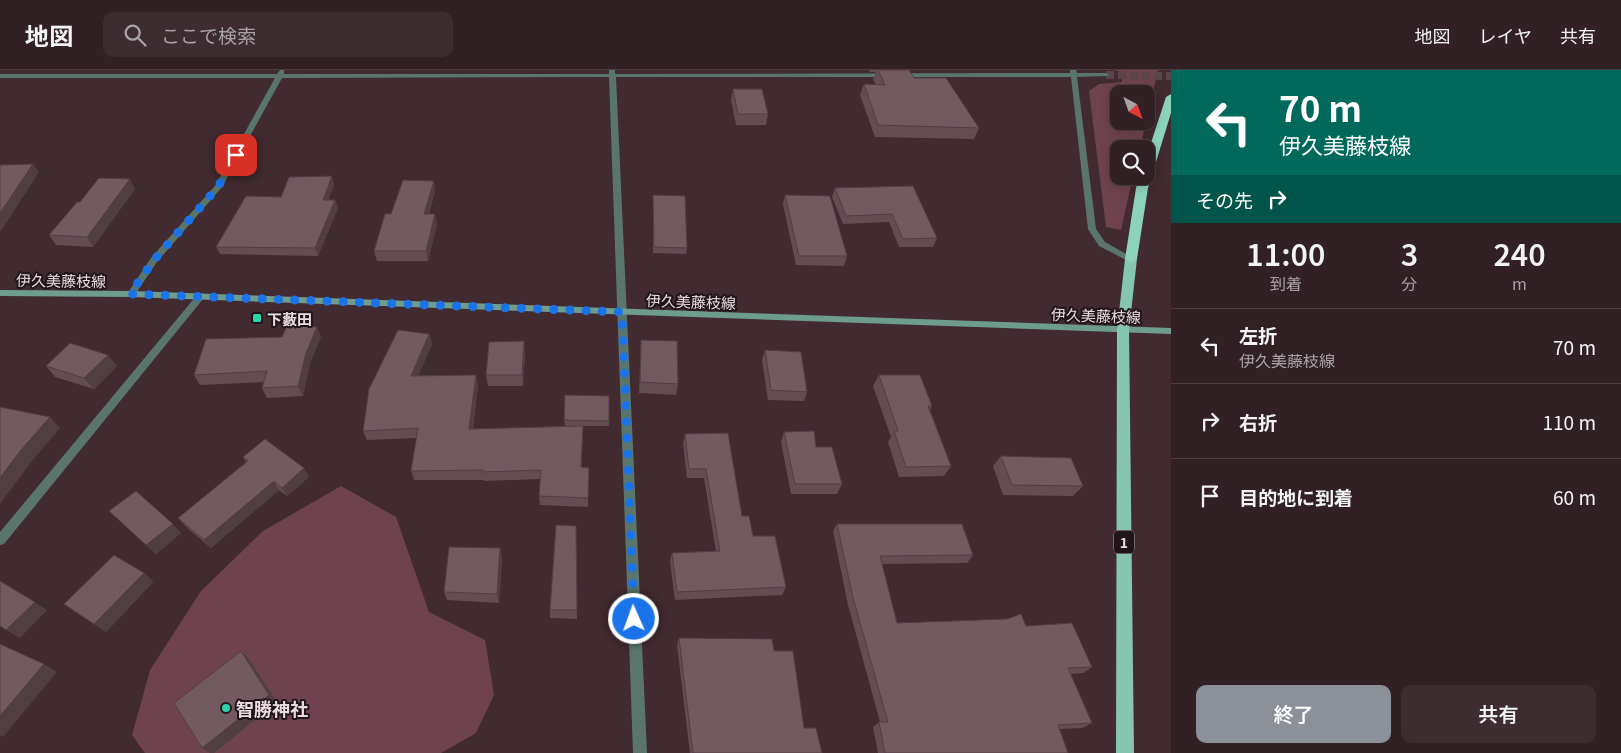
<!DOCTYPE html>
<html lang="ja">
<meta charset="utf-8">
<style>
:root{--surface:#312024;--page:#3d2d31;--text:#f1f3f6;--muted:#a8a3a6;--line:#4c3e41;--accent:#8c9099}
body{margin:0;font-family:Georgia,"Noto Sans JP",serif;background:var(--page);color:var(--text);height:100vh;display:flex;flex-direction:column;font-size:19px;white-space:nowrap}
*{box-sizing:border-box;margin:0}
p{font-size:16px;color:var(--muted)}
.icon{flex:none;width:28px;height:28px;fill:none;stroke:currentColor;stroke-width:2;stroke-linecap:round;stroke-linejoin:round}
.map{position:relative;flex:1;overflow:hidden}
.sheet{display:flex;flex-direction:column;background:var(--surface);width:450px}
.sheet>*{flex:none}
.top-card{background:#00695c;color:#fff;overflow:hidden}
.needle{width:32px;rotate:139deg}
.controls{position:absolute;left:1110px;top:15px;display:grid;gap:10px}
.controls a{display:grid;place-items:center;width:45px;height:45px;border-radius:10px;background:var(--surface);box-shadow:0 2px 12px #0003,0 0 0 1px var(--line);font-size:25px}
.pin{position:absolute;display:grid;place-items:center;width:42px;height:42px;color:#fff;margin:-21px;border-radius:10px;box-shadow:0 2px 8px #0006}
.me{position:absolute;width:55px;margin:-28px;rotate:358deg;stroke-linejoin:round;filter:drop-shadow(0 0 4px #0008)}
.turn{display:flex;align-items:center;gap:18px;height:105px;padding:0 25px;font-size:22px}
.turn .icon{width:65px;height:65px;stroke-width:2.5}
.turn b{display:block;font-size:35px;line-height:42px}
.then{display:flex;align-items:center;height:48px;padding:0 25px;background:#0003;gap:10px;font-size:19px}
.eta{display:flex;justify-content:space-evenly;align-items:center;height:85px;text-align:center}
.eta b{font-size:30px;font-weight:600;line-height:35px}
.primary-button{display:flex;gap:10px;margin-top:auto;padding:10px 25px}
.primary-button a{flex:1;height:58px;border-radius:10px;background:var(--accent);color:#fff;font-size:20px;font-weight:600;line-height:58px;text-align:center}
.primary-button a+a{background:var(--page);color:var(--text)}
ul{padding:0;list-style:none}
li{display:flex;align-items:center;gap:15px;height:75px;padding:0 25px;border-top:1px solid var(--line)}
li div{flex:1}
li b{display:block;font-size:19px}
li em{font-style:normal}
header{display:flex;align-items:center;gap:30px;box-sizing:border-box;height:70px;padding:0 25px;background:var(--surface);border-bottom:1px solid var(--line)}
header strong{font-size:24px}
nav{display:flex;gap:28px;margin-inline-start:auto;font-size:18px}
.search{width:350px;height:45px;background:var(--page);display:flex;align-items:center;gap:12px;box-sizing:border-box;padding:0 18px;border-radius:10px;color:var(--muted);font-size:19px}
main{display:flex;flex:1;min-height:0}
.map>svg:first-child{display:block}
</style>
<header>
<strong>地図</strong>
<div class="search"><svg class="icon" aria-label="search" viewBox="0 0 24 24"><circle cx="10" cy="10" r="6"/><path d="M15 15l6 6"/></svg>ここで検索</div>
<nav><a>地図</a><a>レイヤ</a><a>共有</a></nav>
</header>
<main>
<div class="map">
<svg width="1171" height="683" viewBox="0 0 1171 683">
<rect width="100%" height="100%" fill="#412a30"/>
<path fill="#6e434f" d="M 1113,0 L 1158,0 L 1146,51 L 1146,24 L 1119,24 L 1119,51 L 1146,51 L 1140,79 L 1119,79 L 1119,106 L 1133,106 L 1121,160 L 1106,157 L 1089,21 L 1099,14 L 1122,12 L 1122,2 Z
M 341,416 L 396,447 L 429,542 L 485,570 L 494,625 L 476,663 L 441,683 L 145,683 L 132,665 L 150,600 L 201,521 L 263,461 Z"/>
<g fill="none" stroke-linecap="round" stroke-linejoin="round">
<path stroke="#5a454a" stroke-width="8" stroke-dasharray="8 4" stroke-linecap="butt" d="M 1106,5 L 1171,6"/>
<path fill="#5a766c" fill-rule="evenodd" d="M 280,0 L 284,0 L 284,4 L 609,4 L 609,0 L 615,0 L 615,4 L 1070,3 L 1070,0 L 1076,0 L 1077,3 L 1106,3 L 1109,5 L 1108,6 L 1077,7 L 1096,159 L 1105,172 L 1135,189 L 1134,191 L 1128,191 L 1099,176 L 1088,159 L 1071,7 L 616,7 L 647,683 L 633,683 L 609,7 L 282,8 L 222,117 L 157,192 L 134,226 L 131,227 L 127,224 L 151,188 L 215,116 L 275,8 L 0,8 L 0,4 L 277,4 Z
M 200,224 L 204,227 L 203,229 L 4,474 L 0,475 L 0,462 L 197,225 Z"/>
<path fill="#6f9c8d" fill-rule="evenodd" d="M 0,220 L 131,221 L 1171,258 L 1171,264 L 131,227 L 0,226 Z"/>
<path fill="#86c6b1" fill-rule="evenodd" d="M 1131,185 L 1137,189 L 1129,260 L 1134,683 L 1116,683 L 1117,260 L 1125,189 Z"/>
<path fill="#8dd3bc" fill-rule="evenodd" d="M 1171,24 L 1171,43 L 1148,118 L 1137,189 L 1131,193 L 1125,189 L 1136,118 L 1140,106 L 1146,106 L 1146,88 L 1166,27 Z"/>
</g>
<path fill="#634d53" d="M 869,0 L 909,0 L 914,8 L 979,58 L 974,69 L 875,67 L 860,25 L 864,14 L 876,15 L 873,9 L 876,2 L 870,2 Z
M 733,19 L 768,44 L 766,55 L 736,55 L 731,30 Z
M 334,114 L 328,130 L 335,130 L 338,138 L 318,186 L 220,184 L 216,177 L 281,127 Z
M 913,116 L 937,168 L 933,177 L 899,177 L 889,152 L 843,154 L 832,127 L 835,118 Z
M 135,119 L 93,177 L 56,175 L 49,165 L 80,132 Z
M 435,121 L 429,144 L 437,154 L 428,191 L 377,191 L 374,181 L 391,144 Z
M 653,125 L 687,178 L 686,184 L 653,183 Z
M 785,125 L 847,186 L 844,196 L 796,195 L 783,134 Z
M 429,264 L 432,274 L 418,306 L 476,305 L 478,315 L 473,359 L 573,356 L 565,356 L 564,350 L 609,326 L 609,356 L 583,356 L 581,397 L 589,398 L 588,437 L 540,435 L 539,426 L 540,409 L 484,411 L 484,410 L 414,410 L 411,401 L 417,368 L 367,370 L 363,361 Z
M 321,267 L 310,293 L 303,326 L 267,328 L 262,318 L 264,312 L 200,315 L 194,305 Z
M 641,270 L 678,314 L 676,325 L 639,323 Z
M 524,271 L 525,283 L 523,316 L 488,316 L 486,305 Z
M 765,280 L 807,322 L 804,331 L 768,330 L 762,290 Z
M 46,296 L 117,296 L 94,319 L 55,307 Z
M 879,305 L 932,336 L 930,340 L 951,396 L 944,406 L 899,407 L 888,372 L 891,367 L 873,316 Z
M 784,362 L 816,377 L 842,414 L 837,424 L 791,424 L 781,372 Z
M 685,364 L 742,446 L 753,466 L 786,517 L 782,525 L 675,530 L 670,491 L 672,483 L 716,481 L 704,408 L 687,408 L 683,373 Z
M 1001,386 L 1083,416 L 1073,426 L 1003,425 L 993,396 Z
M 243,387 L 309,407 L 287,426 L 279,420 L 211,478 L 185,456 L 178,448 L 246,392 Z
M 109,441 L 181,463 L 156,484 Z
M 837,454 L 973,485 L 967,493 L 882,494 L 897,553 L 1026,556 L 1092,597 L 1083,603 L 1070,604 L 1092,653 L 1082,658 L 1060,659 L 1068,683 L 878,683 L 873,657 L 879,652 L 880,652 L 848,535 L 833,461 Z
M 576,456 L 577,549 L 550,548 L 550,540 Z
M 500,478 L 502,488 L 499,533 L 447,530 L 444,522 Z
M 144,503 L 153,512 L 106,562 L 64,534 Z
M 679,568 L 774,581 L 804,658 L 822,683 L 690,683 L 677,575 Z"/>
<path fill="#503e43" d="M 33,94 L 39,102 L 1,161 L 0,160 L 0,143 Z
M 332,106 L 334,114 L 326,137 L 323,130 Z
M 130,109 L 135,119 L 93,177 L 87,167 Z
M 434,111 L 435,121 L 426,154 L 424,144 Z
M 335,130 L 338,138 L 318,186 L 315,178 Z
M 435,144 L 437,154 L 428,191 L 426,181 Z
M 317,257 L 321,267 L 310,293 L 303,326 L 298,316 L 306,283 Z
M 429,264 L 432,274 L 414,316 L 411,306 Z
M 524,271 L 525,283 L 523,316 L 522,305 Z
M 108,285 L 117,296 L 94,319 L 84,308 Z
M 476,305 L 478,315 L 471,369 L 469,359 Z
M 50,347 L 60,358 L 32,391 L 0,434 L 0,408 L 21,380 Z
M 304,398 L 309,407 L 287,426 L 282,418 Z
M 274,411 L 279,420 L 211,478 L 204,470 Z
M 173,454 L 181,463 L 156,484 L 146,475 Z
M 500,478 L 502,488 L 499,533 L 497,524 Z
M 144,503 L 153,512 L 106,562 L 94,554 Z
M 35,532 L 47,540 L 20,568 L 6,560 Z
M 241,581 L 249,589 L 277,632 L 214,683 L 210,683 L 202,678 Z
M 44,594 L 57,602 L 3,667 L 0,666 L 0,646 Z"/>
<path fill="#735960" stroke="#503e43" d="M 878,0 L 909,0 L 914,8 L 946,8 L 979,58 L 878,55 L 864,14 L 885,15 Z
M 733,19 L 762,19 L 768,44 L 738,44 Z
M 33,94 L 0,143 L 0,95 Z
M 332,106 L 323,130 L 335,130 L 315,178 L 216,177 L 246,126 L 281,127 L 289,107 Z
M 99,108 L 130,109 L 87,167 L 49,165 L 77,132 L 80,132 Z
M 403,110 L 434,111 L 424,144 L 435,144 L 426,181 L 374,181 L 385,144 L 391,144 Z
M 913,116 L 937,168 L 903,169 L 892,144 L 846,146 L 835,118 Z
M 653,125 L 685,126 L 687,178 L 654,177 Z
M 785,125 L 830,126 L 847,186 L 799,186 Z
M 287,256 L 317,257 L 306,283 L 298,316 L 262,318 L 267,301 L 194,305 L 206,269 L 282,267 Z
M 398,260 L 429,264 L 411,306 L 476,305 L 469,359 L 583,356 L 581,397 L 589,398 L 588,428 L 539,426 L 541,400 L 483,402 L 483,400 L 411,401 L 418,358 L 363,361 L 369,319 Z
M 641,270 L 677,271 L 678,314 L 640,312 Z
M 524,271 L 522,305 L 486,305 L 489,272 Z
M 70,273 L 108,285 L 84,308 L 46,296 Z
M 765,280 L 801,282 L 807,322 L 771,320 Z
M 879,305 L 920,305 L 932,336 L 928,336 L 951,396 L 906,397 L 894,361 L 898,361 Z
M 565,325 L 609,326 L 609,351 L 564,350 Z
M 0,337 L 50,347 L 21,380 L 0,408 Z
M 814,361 L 816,377 L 832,377 L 842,414 L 795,414 L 784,362 Z
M 728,363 L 742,446 L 749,446 L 753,466 L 775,466 L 786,517 L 677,522 L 672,483 L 720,481 L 706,399 L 689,399 L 685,364 Z
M 265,369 L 304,398 L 282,418 L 274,411 L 204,470 L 178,448 L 248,391 L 243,387 Z
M 1001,386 L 1071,388 L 1083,416 L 1012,415 Z
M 136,421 L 173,454 L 146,475 L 109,441 Z
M 837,454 L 962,454 L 973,485 L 880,486 L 897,553 L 1007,549 L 1021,544 L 1026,556 L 1072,553 L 1092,597 L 1068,598 L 1092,653 L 1058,655 L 1068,683 L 885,683 L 879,652 L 888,652 L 853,528 Z
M 556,455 L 576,456 L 577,540 L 550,540 Z
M 449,477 L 500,478 L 497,524 L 444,522 Z
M 114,485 L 144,503 L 94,554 L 64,534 Z
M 0,511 L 35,532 L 6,560 L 0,556 Z
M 679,568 L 772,569 L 774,581 L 793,581 L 804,658 L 816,658 L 822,683 L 693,683 Z
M 0,574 L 44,594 L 0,646 Z
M 241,581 L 269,625 L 202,678 L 174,633 Z"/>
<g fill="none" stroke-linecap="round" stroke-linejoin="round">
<path stroke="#1a73e8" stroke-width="9" stroke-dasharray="0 16.2" d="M 236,85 L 218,117 L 154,190 L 130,224 L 622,242 L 634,549"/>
</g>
<g fill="#2ad5ac" stroke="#201619" stroke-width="2">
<rect x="252" y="243" width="10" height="10" rx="2.5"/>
<circle cx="226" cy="638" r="5"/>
</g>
<g text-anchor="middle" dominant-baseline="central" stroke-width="4" stroke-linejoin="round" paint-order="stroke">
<rect fill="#201619" stroke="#ada0a3" stroke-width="1" x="1114" y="460.5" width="20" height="23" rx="4"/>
<g font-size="14" font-weight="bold" fill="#eadbde">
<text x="1124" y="472">1</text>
</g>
<g font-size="15" fill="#eadbde" stroke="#201619">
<text transform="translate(61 210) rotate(1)">伊久美藤枝線</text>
<text transform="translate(691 231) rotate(2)">伊久美藤枝線</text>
<text transform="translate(1096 245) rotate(2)">伊久美藤枝線</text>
</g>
<g font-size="15" font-weight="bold" fill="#eadbde" stroke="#201619" text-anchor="start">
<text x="267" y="248">下藪田</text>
</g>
<g font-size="18" font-weight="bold" fill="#eadbde" stroke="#201619" text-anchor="start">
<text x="236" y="638">智勝神社</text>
</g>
</g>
</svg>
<div class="controls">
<a><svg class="needle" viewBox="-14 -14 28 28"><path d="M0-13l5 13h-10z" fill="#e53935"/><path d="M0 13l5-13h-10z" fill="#a8a3a6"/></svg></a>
<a><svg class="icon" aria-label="search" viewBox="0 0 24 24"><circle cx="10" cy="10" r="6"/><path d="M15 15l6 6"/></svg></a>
</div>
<div class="pin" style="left:236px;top:85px;background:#d93025"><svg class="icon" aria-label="arrive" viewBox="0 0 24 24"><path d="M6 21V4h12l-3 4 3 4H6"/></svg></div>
<svg class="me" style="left:634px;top:549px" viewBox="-20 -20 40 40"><circle r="17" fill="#1a73e8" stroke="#fff" stroke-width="3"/><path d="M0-11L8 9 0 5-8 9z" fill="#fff"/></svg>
</div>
<section class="sheet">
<div class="top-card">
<div class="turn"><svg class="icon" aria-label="left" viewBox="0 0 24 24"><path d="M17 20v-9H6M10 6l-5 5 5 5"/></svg><div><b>70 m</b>伊久美藤枝線</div></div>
<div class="then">その先<svg class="icon" aria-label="right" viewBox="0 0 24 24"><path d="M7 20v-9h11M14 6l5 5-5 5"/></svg></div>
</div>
<div class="eta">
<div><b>11:00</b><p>到着</p></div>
<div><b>3</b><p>分</p></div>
<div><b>240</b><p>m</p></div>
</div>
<ul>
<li><svg class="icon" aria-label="left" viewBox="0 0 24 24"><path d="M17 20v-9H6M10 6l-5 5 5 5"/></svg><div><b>左折</b><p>伊久美藤枝線</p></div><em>70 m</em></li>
<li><svg class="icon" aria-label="right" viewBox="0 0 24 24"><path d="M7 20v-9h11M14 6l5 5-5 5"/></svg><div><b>右折</b></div><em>110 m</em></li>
<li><svg class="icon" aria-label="arrive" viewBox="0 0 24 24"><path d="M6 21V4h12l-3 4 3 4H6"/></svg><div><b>目的地に到着</b></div><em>60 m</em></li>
</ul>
<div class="primary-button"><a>終了</a><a>共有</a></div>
</section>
</main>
